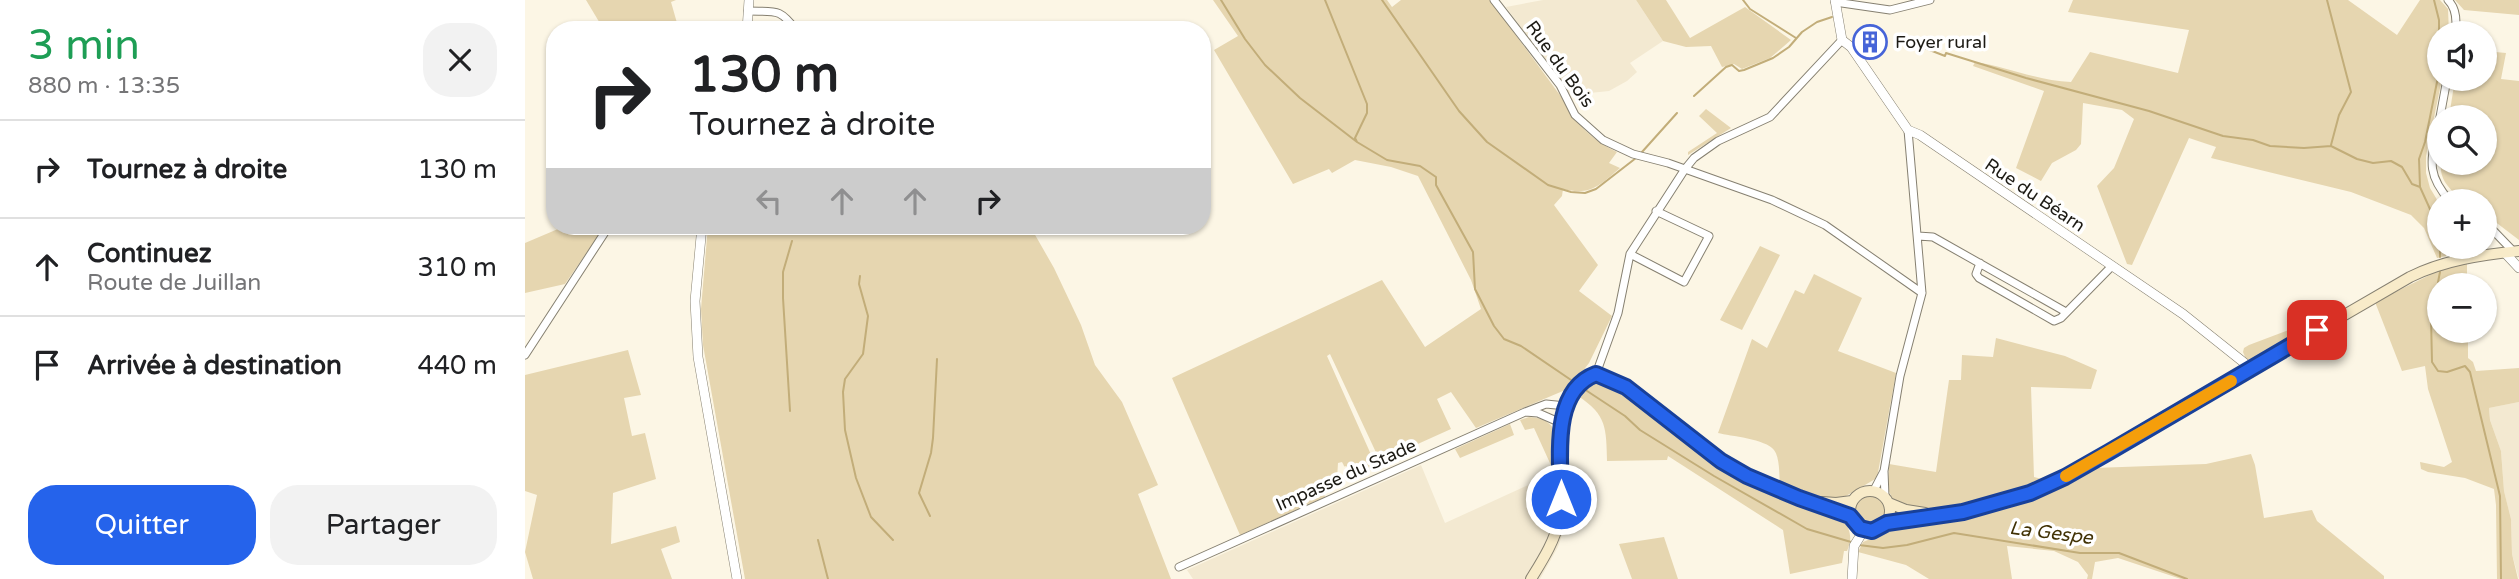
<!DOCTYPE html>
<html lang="fr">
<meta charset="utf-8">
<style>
:root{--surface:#fff;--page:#f2f2f2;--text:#202124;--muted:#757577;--line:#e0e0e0;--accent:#2563eb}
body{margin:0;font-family:"Varela Round",sans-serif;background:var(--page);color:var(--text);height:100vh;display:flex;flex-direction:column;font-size:26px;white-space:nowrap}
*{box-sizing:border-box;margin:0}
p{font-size:23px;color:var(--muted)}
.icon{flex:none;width:38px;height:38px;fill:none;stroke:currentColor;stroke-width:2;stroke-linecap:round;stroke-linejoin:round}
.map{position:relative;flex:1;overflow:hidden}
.details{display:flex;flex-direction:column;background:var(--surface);width:525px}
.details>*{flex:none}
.guide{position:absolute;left:21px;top:21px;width:665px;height:214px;border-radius:28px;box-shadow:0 2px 5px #0004;background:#fff;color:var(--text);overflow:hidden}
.controls{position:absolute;left:1902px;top:21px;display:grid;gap:14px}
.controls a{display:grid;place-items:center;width:70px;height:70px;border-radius:50%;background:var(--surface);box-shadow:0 2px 5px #0004;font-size:35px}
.pin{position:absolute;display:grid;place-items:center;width:60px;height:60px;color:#fff;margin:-30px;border-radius:14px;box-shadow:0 4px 10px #0006}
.me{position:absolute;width:77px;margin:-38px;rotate:0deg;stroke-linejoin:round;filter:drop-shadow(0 0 5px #0008)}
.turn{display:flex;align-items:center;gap:24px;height:147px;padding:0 28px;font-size:32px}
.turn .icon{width:91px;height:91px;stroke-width:2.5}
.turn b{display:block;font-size:49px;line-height:60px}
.lanes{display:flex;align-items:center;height:66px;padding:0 28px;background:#0003;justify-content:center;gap:35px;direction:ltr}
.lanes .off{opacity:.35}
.round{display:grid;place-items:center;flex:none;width:74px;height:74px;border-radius:28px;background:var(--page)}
.summary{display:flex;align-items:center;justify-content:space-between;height:119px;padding:0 28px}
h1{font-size:42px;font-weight:600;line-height:52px;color:#1e9e55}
.button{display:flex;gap:14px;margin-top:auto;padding:14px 28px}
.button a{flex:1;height:80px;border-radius:28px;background:var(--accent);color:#fff;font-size:28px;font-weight:600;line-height:80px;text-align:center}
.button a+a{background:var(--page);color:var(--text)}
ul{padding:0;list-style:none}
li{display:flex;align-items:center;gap:21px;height:98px;padding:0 28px;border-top:2px solid var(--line)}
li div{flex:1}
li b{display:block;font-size:26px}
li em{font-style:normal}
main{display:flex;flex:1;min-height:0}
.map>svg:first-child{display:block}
</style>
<main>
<section class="details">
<div class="summary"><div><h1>3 min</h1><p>880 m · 13:35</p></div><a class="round"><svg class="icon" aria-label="close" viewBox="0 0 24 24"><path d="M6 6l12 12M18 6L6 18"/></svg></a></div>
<ul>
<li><svg class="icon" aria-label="right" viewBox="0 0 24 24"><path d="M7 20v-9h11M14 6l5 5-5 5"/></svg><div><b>Tournez à droite</b></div><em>130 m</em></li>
<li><svg class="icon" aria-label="ahead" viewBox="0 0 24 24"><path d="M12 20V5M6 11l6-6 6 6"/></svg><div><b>Continuez</b><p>Route de Juillan</p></div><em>310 m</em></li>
<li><svg class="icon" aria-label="arrive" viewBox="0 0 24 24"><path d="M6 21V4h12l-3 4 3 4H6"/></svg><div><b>Arrivée à destination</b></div><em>440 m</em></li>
</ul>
<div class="button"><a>Quitter</a><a>Partager</a></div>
</section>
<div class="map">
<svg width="1994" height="579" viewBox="0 0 1994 579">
<rect width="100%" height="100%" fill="#fcf6e5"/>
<path fill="#f3e9d1" d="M 1018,0 L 1111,0 L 1138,41 L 1105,63 L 1112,72 L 1102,81 L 1084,91 L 1046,95 L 981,7 Z
M 1994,402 L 1994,579 L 1987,554 L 1986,519 L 1979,491 L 1976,451 L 1965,420 L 1964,408 Z
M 896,465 L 920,523 L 1043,467 L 1041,523 L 1033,547 L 1015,579 L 668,579 L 662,570 Z"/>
<path fill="#e6d6b0" d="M 61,0 L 151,0 L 146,2 L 154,30 L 79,30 Z
M 688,0 L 862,0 L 867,7 L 876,0 L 965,0 L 1040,102 C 1051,125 1069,141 1092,152 L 1084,163 L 1095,168 C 1075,185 1066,196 1038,189 L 1037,196 L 1029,205 L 1073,265 L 1054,291 L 1087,316 L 1064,363 L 1045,388 L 951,428 L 926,392 L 912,399 L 926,429 L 855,461 L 805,354 L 802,356 L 852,468 C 839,474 838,475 825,468 C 816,463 822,471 817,462 L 813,463 L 812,479 L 796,487 L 800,497 L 715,535 L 647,378 L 857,280 L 900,347 L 956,309 L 946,280 L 893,176 L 866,167 L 830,160 L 807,173 L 804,169 L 768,184 L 689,50 L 713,36 Z
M 1111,0 L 1141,0 L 1165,38 L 1220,7 L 1266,40 L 1245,58 L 1217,69 L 1209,64 L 1197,67 L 1186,46 L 1161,47 L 1138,41 Z
M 1548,0 L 1823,0 L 1872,35 L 1895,0 L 1915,0 L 1923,9 L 1924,33 L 1914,33 L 1914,79 L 1917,79 L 1901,156 L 1901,173 L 1905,188 L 1914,203 L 1914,247 L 1923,247 L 1921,256 L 1912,258 L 1899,228 L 1886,215 L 1826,192 L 1686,158 L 1691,147 L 1664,138 L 1607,265 L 1602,264 L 1572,186 L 1589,168 L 1609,119 L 1597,110 L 1558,103 L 1556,144 L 1551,150 L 1527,163 L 1516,181 L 1491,168 L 1519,91 L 1448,66 L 1450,62 C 1483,67 1514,81 1546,82 L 1565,52 L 1653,73 L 1664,30 L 1543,12 Z
M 1930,0 L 1994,0 L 1994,15 L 1939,10 Z
M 1960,51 L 1981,53 L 1976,79 L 1994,81 L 1994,240 L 1960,214 L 1960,201 L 1938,201 C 1926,190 1914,181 1916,163 L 1960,163 L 1960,117 L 1924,117 L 1930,79 L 1960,79 Z
M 1181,109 L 1206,128 L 1163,155 L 1163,152 L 1192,133 L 1174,116 Z
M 40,226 L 80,226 L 40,284 L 0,293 L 0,243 Z
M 183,226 L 505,226 L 529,268 L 556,325 L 570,365 L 597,402 L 633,485 L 613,494 L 646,579 L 220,579 L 178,345 L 176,309 Z
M 1235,246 L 1255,255 L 1217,330 L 1195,320 Z
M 1927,264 L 1942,264 L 1942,285 L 1914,285 L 1914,331 L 1943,331 L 1943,358 L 1948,362 L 1951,371 L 1994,368 L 1994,402 L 1964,408 L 1965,420 L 1976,451 L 1979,491 L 1986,519 L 1987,554 L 1993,579 L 1972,579 L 1971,505 L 1969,489 L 1940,478 L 1903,472 L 1896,469 L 1895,462 L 1919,467 L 1927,462 L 1903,389 L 1900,366 L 1877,371 L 1850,302 Z
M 1289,274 L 1337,298 L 1313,351 L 1371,373 L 1352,478 L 1314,500 L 1303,500 L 1255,484 C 1254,474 1255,458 1249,450 C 1241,439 1205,436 1193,433 L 1227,339 L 1242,348 L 1270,290 L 1279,294 Z
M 1803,315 L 1804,318 L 1731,361 L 1721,359 L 1718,352 L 1719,348 L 1724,345 Z
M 1471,338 L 1540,356 L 1572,370 L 1566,389 L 1506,387 L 1509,477 L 1517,479 C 1471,499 1417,523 1368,500 L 1363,489 L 1364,464 L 1411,472 L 1424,380 L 1436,380 L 1437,355 L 1468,357 Z
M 103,350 L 116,395 L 99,398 L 107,436 L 120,433 L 131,479 L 88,493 L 86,544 L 151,526 L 155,542 L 136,549 L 147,579 L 8,579 L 0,552 L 12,495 L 0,491 L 0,375 Z
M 1071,380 L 1081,381 L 1206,474 L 1258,497 L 1318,518 C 1325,530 1328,538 1322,551 L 1319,551 L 1317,563 L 1265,574 L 1258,530 L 1143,456 L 1142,460 L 1082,461 C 1081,428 1082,415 1053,396 L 1064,383 Z
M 1004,417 C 1038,419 1032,444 1033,471 L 1029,472 L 1009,428 L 1000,430 L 995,420 Z
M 985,424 L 989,435 L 935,458 L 930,449 Z
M 1726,454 L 1730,465 L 1739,518 L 1787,510 L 1792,521 L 1859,576 L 1859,579 L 1656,579 L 1593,558 L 1570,562 L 1567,579 L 1562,579 L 1563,575 L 1553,562 L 1529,551 L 1482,546 L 1487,579 L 1404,579 L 1381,565 L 1333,552 L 1338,542 L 1358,534 L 1372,524 L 1450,514 L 1516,495 L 1569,468 L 1681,464 Z
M1330 511a16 16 0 1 1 32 0a16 16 0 1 1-32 0Z
M 1139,537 L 1153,579 L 1107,579 L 1094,544 Z"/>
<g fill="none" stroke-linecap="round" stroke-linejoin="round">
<path stroke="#c2ad79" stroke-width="2" d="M 696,0 L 720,39 L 740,65 L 775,98 L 832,142
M 800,0 L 842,104 L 842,113 L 830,138 L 832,142 L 862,160 L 895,166 L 911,177 L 911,185 L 948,252 L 950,289 L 969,326 L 979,339 L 996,346 L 1049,382
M 857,0 L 934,111 L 962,142 L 1023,185 L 1046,192 L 1060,193 L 1071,189 L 1111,158
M 1218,0 L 1225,9 L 1271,38
M 1802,0 L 1826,92 L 1814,115 L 1806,145
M 1909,0 L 1914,20 L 1914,44
M 1397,47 L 1420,56 L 1421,53 L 1501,78 L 1624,111 L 1698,136 L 1728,140 L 1745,146 L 1779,148 L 1806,146 L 1832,159 L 1848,163 L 1866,161 L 1877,167 L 1887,184 L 1895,187
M 1914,72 L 1900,142 L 1894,159 L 1895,187 L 1914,229
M 1169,96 L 1201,67 L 1207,65 L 1214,71 L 1219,70 L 1248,58 L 1264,47 L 1277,32 L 1292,22 L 1307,17
M 1117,152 L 1152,113
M 1915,257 L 1915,247
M 1915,272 L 1906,318 L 1907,362 L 1913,371 L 1922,372 L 1940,366 L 1945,372 L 1975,496 L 1976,579
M 335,276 L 334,284 L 343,316 L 338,354 L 320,379 L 318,392 L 320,430 L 331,478 L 346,517 L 368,540
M 1056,387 L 1100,416 L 1115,430 L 1189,476 L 1282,529 L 1326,542
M 265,411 L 258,298 L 258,272 L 267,241
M 405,516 L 394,493 L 406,453 L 408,438 L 412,359
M 293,540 L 303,579
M 1334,545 L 1358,548 L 1382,545 L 1429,533 L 1555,553 L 1594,553 L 1662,579"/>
<g stroke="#868071" stroke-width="9">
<path id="minor" d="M 969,0 L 1035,85 L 1050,115 L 1078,140 L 1108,154 L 1143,163 L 1247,200 L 1300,225 L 1397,293
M 1923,0 C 1932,9 1932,21 1930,33
M 1310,2 L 1365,10 L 1405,0
M 223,11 C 250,12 254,7 271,30
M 1915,117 L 1922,79
M 1914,120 C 1908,156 1898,171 1925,201
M 1960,222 L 1988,251
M 1393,236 L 1408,237 L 1541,312
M 1105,254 L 1159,282 L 1184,236 L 1131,211
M 1455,263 L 1451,274 L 1454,278 L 1529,321 L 1536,318 L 1586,267
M 0,355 L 84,226
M 1071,374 L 1093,313 L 1105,254 L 1160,169 L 1169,158 L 1193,141 L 1245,117 L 1317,40
M 1036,423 L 1013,413 L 1000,412 L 1021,404 L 1041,406
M 1359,471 L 1375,376 L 1397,293 L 1383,130
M 1349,490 L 1359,471 L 1360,497
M 654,567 L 1000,412"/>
</g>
<g stroke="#868071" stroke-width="10">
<path id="tertiary" d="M 1310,0 L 1317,40 L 1326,47 L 1383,130 L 1395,135 L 1658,314 L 1727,369
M 222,30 L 224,0
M 177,226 L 170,301 L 173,357 L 212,579
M 1980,253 L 1994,268
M 1327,579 L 1329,546 L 1339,530"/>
</g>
<g stroke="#868071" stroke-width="12">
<path id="secondary" d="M1325 511a20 20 0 1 1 40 0a20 20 0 1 1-40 0Z
M 1297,502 L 1311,503 L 1327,501
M 1364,503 L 1381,510 L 1400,513
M 1362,523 L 1413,517 L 1461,506 L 1505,493 L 1540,477 L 1885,277 C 1919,260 1956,255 1994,251
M 1006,579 C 1017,561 1030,541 1034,520 C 1042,478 1018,394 1071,374 C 1118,387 1156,435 1198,462 C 1237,487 1281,501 1325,516"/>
</g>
<use href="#minor" stroke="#fff" stroke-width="7"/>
<use href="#tertiary" stroke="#fff" stroke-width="9"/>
<use href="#secondary" stroke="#f8ebc9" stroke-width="10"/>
</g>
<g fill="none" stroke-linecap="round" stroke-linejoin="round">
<g stroke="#184099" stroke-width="18">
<path id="route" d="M 1036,499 C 1036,461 1025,391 1071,374 L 1101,387 L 1196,461 L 1222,476 L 1274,498 L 1325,516 L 1335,528 L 1347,531 L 1362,523 L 1438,512 L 1505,493 L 1540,477 L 1584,452 L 1792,330"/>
</g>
<use href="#route" stroke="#2563eb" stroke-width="12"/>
<path stroke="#f59e0b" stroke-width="12" d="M 1541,476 L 1706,381"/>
</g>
<defs>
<g id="building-ring" transform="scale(1.75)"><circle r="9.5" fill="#fff" stroke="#4664d8" stroke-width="1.5"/><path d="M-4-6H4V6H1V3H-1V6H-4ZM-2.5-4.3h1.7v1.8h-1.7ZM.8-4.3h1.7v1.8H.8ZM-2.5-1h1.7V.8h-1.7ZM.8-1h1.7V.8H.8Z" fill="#4664d8"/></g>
</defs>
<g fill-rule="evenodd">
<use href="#building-ring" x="1345" y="42"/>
</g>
<g text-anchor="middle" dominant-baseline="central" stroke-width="7" stroke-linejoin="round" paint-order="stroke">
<g font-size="18" fill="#1c1a14" stroke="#fff" text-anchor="start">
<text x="1370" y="42">Foyer rural</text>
</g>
<g font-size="18" fill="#1c1a14" stroke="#fff">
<text transform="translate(1035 64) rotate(54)">Rue du Bois</text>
<text transform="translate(1510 195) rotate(34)">Rue du Béarn</text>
<text transform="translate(821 475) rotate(-24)">Impasse du Stade</text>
</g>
<g font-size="19" font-style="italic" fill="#413205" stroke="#fff">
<text transform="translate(1526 533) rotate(7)">La Gespe</text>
</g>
</g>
</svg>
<div class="controls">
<a><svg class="icon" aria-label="sound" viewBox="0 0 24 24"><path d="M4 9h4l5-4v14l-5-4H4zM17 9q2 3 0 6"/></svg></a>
<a><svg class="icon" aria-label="search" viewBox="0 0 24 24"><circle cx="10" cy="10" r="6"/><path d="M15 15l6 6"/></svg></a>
<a>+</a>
<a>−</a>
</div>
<div class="pin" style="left:1792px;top:330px;background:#d93025"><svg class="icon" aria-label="arrive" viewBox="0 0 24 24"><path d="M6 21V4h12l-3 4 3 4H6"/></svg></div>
<svg class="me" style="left:1036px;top:499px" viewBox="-20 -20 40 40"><circle r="17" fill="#2563eb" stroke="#fff" stroke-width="3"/><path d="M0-11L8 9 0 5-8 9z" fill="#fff"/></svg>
<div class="guide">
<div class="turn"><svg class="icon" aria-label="right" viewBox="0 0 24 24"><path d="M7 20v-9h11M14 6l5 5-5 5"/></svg><div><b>130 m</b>Tournez à droite</div></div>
<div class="lanes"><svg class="icon off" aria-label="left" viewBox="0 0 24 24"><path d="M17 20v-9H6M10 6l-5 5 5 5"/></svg><svg class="icon off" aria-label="ahead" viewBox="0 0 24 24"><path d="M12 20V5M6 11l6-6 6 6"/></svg><svg class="icon off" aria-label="ahead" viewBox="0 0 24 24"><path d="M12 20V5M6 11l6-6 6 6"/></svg><svg class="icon" aria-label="right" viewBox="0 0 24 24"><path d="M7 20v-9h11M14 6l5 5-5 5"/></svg></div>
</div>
</div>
</main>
